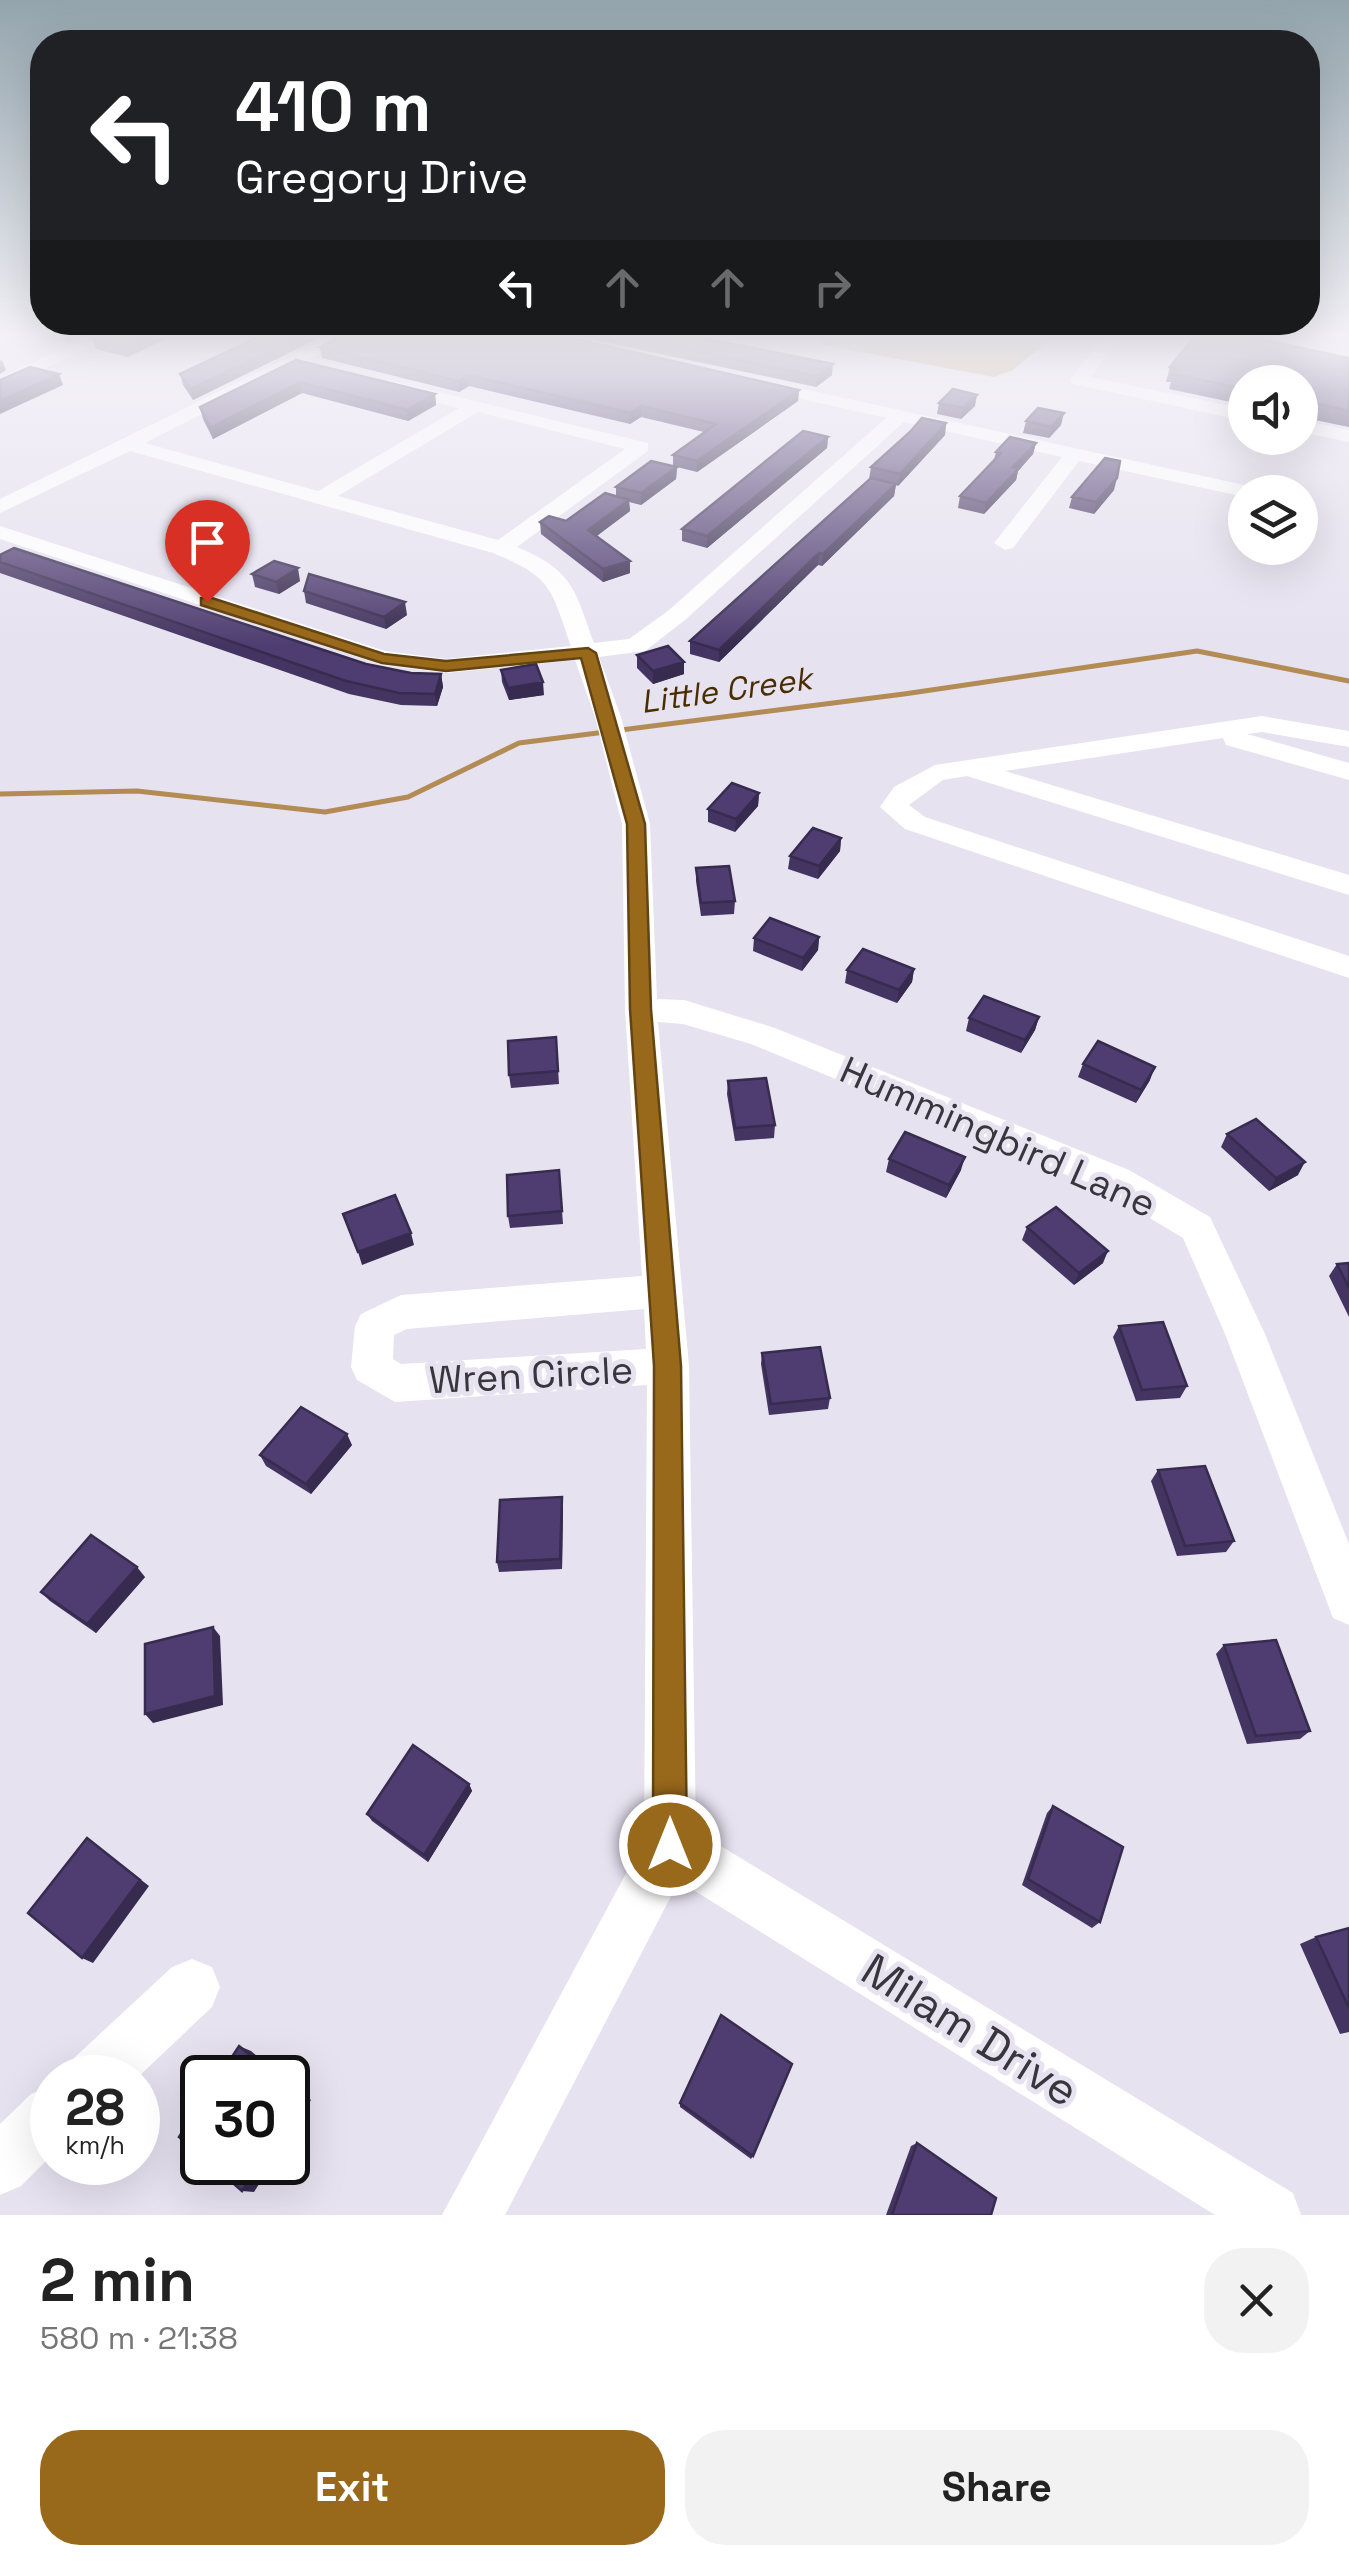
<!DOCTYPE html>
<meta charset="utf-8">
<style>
:root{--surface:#fff;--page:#f2f2f2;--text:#222;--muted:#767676;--accent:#99691b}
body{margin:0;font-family:"Space Grotesk",sans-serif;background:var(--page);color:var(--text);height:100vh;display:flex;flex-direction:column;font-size:38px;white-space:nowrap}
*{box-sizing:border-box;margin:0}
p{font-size:32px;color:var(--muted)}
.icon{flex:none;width:55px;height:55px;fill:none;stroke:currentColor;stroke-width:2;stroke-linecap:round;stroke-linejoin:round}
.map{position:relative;height:2215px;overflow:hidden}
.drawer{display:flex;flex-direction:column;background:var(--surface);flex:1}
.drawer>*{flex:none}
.guide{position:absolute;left:30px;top:30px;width:1290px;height:305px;border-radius:40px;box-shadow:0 10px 40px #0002;background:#202124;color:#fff;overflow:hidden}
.controls{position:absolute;left:1228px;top:365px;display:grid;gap:20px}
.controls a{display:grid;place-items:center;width:90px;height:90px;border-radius:50%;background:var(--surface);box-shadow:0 10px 40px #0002;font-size:50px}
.speed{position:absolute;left:30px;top:2055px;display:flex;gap:20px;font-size:50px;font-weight:700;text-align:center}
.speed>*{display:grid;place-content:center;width:130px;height:130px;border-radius:50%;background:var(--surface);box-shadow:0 10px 40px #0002;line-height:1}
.speed small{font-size:25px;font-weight:400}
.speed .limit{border:5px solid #111;border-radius:15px;background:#fff;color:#111}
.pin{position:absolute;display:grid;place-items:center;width:85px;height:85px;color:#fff;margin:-102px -42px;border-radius:50% 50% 50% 0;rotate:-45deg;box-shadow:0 0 10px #0007}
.pin .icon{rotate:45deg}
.me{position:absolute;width:110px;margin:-55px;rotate:0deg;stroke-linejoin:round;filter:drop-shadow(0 0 8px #0008)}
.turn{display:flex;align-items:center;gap:35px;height:210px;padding:0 40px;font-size:45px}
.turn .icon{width:130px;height:130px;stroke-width:2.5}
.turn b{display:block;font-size:70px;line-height:85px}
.lanes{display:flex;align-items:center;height:95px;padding:0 40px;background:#0003;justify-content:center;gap:50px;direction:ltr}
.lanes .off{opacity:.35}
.round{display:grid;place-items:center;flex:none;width:105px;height:105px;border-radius:40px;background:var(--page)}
.head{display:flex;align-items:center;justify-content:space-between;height:170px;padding:0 40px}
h1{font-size:60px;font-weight:700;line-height:75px}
.button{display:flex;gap:20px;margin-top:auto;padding:20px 40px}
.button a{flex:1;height:115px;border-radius:40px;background:var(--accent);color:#fff;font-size:40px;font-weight:700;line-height:115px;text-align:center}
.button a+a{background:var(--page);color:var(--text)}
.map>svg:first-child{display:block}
</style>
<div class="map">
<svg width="1349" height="2215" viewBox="0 0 1349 2215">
<rect width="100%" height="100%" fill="#e6e2f0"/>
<path fill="#b38b54" d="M 816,334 L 1056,334 L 1013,370 L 994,377 L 824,345 Z"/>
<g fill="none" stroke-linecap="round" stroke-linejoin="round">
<path stroke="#b38b54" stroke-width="5" d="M 0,794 L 137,791 L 325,812 L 408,797 L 519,743 L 904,694 L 1197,651 L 1349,681"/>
<path fill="#fff" fill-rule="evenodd" d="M 96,334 L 119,334 L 0,389 L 0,377 Z
M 336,334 L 358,334 L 145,443 L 318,491 L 459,408 L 383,389 L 380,385 L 389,380 L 648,443 L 648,451 L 517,547 C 573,570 575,590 594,643 L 629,639 L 669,610 L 886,418 L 747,387 L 747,379 L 753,378 L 1249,486 L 1259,492 L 1245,492 L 1245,497 L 1079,461 L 1013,548 L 1005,550 L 994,543 L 1062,457 L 904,422 L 685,620 L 645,651 L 599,657 L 621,717 L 650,824 L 657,999 L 684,1000 L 775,1028 L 1129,1170 L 1210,1217 L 1265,1334 L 1349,1544 L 1349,1625 L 1333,1618 L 1225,1334 L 1183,1238 L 1103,1190 L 751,1044 L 683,1024 L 658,1022 L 689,1366 L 696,1831 L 1293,2193 L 1301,2215 L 1215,2215 L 679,1881 L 505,2215 L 442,2215 L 644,1840 L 647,1385 L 395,1402 L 357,1380 L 351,1367 L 355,1326 L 361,1314 L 401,1295 L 642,1276 L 625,1009 L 622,824 L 595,717 L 575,660 L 446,673 L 382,665 L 0,539 L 0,526 L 385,651 L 446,659 L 571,646 C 551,588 552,577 493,553 L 130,451 L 0,513 L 0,499 ZM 478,412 L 625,449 L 498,540 L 338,496 ZM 644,1309 L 646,1349 L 401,1364 L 393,1359 L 394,1335 L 407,1329 Z
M 1106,334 L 1123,334 L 1091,377 L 1245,409 L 1245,421 L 1073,384 L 1070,380 Z
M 1171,334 L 1207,334 L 1249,346 L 1240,351 Z
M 1285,334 L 1302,334 L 1287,358 L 1275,358 L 1272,354 Z
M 1300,420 L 1349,430 L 1349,442 L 1300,432 Z
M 1262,716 L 1349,731 L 1349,747 L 1262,732 L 1247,734 L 1349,763 L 1349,780 L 1226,745 L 1223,738 L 1005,771 L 1349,875 L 1349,895 L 967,776 L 943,780 L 909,805 L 925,817 L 1349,956 L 1349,978 L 905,829 L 880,807 L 894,787 L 935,765 Z
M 192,1959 L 212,1967 L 220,1987 L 212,2007 L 137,2078 L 65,2078 L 74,2058 L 172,1967 Z
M 52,2086 L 52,2155 L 21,2186 L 0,2195 L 0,2124 L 31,2094 Z"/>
</g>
<path fill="#443461" d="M 36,334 L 86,334 L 68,342 Z
M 102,334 L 177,334 L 127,357 L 96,349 L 92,339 Z
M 264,334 L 327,334 L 193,400 L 183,385 L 180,374 Z
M 566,334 L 683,334 L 832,375 L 816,387 Z
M 320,347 L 799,390 L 798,401 L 697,472 L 677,467 L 676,479 L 641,505 L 629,502 L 630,511 L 596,536 L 630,561 L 630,573 L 603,582 L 541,534 L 540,522 L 566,521 L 616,496 L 616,487 L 673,466 L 673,455 L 704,432 L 641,417 L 630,424 L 469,386 L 459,392 L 322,358 Z
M 1349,358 L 1349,427 L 1300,417 L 1300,382 L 1245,382 L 1245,405 L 1169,389 L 1171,382 L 1166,382 L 1170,367 Z
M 296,360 L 435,394 L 436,405 L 408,421 L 302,393 L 213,439 L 203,419 L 200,407 Z
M 939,403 L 975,406 L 961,419 L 937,414 Z
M 1026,421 L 1061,425 L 1049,438 L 1023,433 Z
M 946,423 L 945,435 L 898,486 L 896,485 L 894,496 L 822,566 L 818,565 L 719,662 L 690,654 L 690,641 L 869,479 L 871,467 Z
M 828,437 L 827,448 L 707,548 L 682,541 L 682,529 Z
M 1036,443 L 1033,454 L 1018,471 L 1016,480 L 984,514 L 958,508 L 960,496 L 994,460 L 996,452 Z
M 1114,490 L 1094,514 L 1069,508 L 1072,497 Z
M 0,555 L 366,664 L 411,673 L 441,674 L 443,687 L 437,706 L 401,705 L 349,694 L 0,573 Z
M 252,574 L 300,581 L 279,594 L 255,587 Z
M 304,591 L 407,615 L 386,629 L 306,603 Z
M 637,655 L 684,662 L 684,674 L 653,684 L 637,668 Z
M 501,670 L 544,695 L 509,700 L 502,682 Z
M 759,793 L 758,806 L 735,832 L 708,822 L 708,809 Z
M 841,838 L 840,851 L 818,879 L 788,869 L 790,856 Z
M 696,868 L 735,901 L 734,914 L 701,916 L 696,881 Z
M 819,937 L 818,950 L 802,971 L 753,951 L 754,938 Z
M 914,969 L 912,982 L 897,1003 L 845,983 L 847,970 Z
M 1039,1017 L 1035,1030 L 1021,1053 L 966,1031 L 969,1018 Z
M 556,1037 L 559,1084 L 511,1088 L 509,1075 Z
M 1083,1064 L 1150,1080 L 1136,1103 L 1078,1077 Z
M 728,1081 L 775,1125 L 774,1138 L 735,1141 L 727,1094 Z
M 1227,1134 L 1298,1175 L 1269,1191 L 1221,1147 Z
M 889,1159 L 961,1170 L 946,1198 L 886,1172 Z
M 559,1170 L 563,1224 L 510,1228 L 508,1216 Z
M 1027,1227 L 1103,1263 L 1074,1285 L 1022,1240 Z
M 1349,1263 L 1349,1317 L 1329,1276 L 1337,1264 Z
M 1119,1326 L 1187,1386 L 1180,1398 L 1136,1401 L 1113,1337 Z
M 762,1353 L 830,1398 L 828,1409 L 769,1415 L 761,1364 Z
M 352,1445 L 311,1494 L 266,1466 L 260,1455 Z
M 1158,1470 L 1234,1541 L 1226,1552 L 1177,1556 L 1151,1481 Z
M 563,1508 L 562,1569 L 499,1572 L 497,1562 Z
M 145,1577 L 96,1633 L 50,1601 L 41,1592 Z
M 1224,1645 L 1310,1731 L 1300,1739 L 1247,1744 L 1216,1654 Z
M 469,1784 L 472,1791 L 428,1862 L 372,1821 L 367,1814 Z
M 1053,1806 L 1100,1922 L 1092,1928 L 1022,1885 L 1047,1813 Z
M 1349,1928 L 1349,2032 L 1340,2034 L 1300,1944 L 1316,1937 Z
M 680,2103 L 753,2156 L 751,2159 L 680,2107 Z
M 917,2143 L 991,2215 L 886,2215 L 911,2146 Z"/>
<path fill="#372b4f" d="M 66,334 L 86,334 L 68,342 Z
M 151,334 L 177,334 L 127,357 L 124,347 Z
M 303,334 L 327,334 L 193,400 L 191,389 Z
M 2,360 L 6,370 L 0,374 L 0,361 Z
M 833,364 L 832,375 L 816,387 L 817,376 Z
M 59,374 L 63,385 L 0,414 L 0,401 Z
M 468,375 L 469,386 L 459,392 L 458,381 Z
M 300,382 L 302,393 L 213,439 L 210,428 Z
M 799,390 L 798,401 L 697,472 L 697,461 Z
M 435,394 L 436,405 L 408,421 L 407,410 Z
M 977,395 L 975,406 L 961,419 L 963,408 Z
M 641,406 L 641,417 L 630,424 L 630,413 Z
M 1064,413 L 1061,425 L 1049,438 L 1051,427 Z
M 946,423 L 945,435 L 898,486 L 900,474 Z
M 828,437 L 827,448 L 707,548 L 707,536 Z
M 1036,443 L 1033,454 L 1018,471 L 1016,480 L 984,514 L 986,503 L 1013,467 Z
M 677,467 L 676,479 L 641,505 L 641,493 Z
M 1117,478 L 1114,490 L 1094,514 L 1096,502 Z
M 896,484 L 894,496 L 822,566 L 823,554 Z
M 629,500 L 630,511 L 589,542 L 588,530 Z
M 819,553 L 818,565 L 719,662 L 719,650 Z
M 630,561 L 630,573 L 603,582 L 603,569 Z
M 298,568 L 300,581 L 279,594 L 276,582 Z
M 405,602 L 407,615 L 386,629 L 384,617 Z
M 684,662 L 684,674 L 653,684 L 653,671 Z
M 441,674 L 443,687 L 437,706 L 435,694 Z
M 543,682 L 544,695 L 509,700 L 508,688 Z
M 759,793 L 758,806 L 735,832 L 736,819 Z
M 841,838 L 840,851 L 818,879 L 819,866 Z
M 819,937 L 818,950 L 802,971 L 803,958 Z
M 914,969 L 912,982 L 897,1003 L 899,990 Z
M 1039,1017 L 1035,1030 L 1021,1053 L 1025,1040 Z
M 1155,1067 L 1150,1080 L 1136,1103 L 1141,1090 Z
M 965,1157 L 961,1170 L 946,1198 L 949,1185 Z
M 1305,1162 L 1298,1175 L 1269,1191 L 1276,1178 Z
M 411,1233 L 414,1245 L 362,1265 L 358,1252 Z
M 1108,1251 L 1103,1263 L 1074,1285 L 1079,1273 Z
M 347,1434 L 352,1445 L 311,1494 L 306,1484 Z
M 562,1497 L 563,1508 L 562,1569 L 560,1559 Z
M 137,1567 L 145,1577 L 96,1633 L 87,1624 Z
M 213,1627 L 220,1636 L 223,1705 L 153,1723 L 145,1714 Z
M 469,1784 L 472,1791 L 428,1862 L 424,1855 Z
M 96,1845 L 149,1886 L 93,1963 L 82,1958 Z
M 239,2046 L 251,2051 L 283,2078 L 278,2078 Z
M 288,2081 L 311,2100 L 288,2138 Z
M 260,2162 L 273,2162 L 254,2192 L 242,2191 Z"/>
<path fill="#4f3d71" stroke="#372b4f" stroke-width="2.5" d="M 102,334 L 151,334 L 124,347 L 92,339 Z
M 264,334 L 303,334 L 191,389 L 180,374 Z
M 344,334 L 555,334 L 799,390 L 697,461 L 673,455 L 716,424 L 641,406 L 630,413 L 468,375 L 458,381 L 320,347 Z
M 615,334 L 683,334 L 833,364 L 817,376 Z
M 1196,334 L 1221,334 L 1254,338 L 1349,358 L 1349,411 L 1306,401 L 1300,404 L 1300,382 L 1245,382 L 1245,389 L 1173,374 L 1178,368 L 1170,367 Z
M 296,360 L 435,394 L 407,410 L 300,382 L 210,428 L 200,407 Z
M 30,367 L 59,374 L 0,401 L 0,380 Z
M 953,389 L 977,395 L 963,408 L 939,403 Z
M 1038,408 L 1064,413 L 1051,427 L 1026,421 Z
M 922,418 L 946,423 L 900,474 L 871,467 L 911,431 Z
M 803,431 L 828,437 L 707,536 L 682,529 Z
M 1010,437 L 1036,443 L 1013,467 L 1019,468 L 986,503 L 960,496 L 1001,453 L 996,452 Z
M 1105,458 L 1120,461 L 1117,478 L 1096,502 L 1072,497 Z
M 651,461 L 677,467 L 641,493 L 616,487 Z
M 871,478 L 896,484 L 823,554 L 819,553 L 719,650 L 690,641 Z
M 605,493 L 629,500 L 588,530 L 630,561 L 603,569 L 540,522 L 549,516 L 566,521 Z
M 14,548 L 366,664 L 411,673 L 441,674 L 435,694 L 399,693 L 346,681 L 0,562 L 0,555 Z
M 274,561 L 298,568 L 276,582 L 252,574 Z
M 309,574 L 405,602 L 384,617 L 304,591 Z
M 668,646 L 684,662 L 653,671 L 637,655 Z
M 536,664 L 543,682 L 508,688 L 501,670 Z
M 732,783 L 759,793 L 736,819 L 708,809 Z
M 813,828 L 841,838 L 819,866 L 790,856 Z
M 729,866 L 735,901 L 701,903 L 696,868 Z
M 770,918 L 819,937 L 803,958 L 754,938 Z
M 863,949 L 914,969 L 899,990 L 847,970 Z
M 984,996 L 1039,1017 L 1025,1040 L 969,1018 Z
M 556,1037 L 558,1071 L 509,1075 L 508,1041 Z
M 1098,1041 L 1155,1067 L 1141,1090 L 1083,1064 Z
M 766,1078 L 775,1125 L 735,1128 L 728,1081 Z
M 1256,1119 L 1305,1162 L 1276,1178 L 1227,1134 Z
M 905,1132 L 965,1157 L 949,1185 L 889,1159 Z
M 559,1170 L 562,1211 L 508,1216 L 507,1175 Z
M 395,1195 L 411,1233 L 358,1252 L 343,1214 Z
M 1056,1207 L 1108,1251 L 1079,1273 L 1027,1227 Z
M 1349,1263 L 1349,1288 L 1337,1264 Z
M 1163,1322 L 1187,1386 L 1142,1390 L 1119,1326 Z
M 820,1347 L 830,1398 L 771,1404 L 762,1353 Z
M 301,1407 L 347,1434 L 306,1484 L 260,1455 Z
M 1205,1466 L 1234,1541 L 1185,1546 L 1158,1470 Z
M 562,1497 L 560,1559 L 497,1562 L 500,1500 Z
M 91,1535 L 137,1567 L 87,1624 L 41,1592 Z
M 213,1627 L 215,1696 L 145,1714 L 145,1644 Z
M 1276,1640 L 1310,1731 L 1256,1736 L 1224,1645 Z
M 413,1745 L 469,1784 L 424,1855 L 367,1814 Z
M 1053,1806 L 1123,1847 L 1100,1922 L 1028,1879 Z
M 87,1838 L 140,1880 L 82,1958 L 28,1913 Z
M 1349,1928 L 1349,2008 L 1316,1937 Z
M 721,2015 L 792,2064 L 753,2156 L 680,2103 Z
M 239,2046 L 278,2078 L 218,2078 Z
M 288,2086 L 300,2096 L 288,2117 Z
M 202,2101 L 202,2157 L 179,2137 Z
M 917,2143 L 996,2198 L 991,2215 L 892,2215 Z
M 209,2162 L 260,2162 L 242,2191 Z"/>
<linearGradient id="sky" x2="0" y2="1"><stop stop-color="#93a4ad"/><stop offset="0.52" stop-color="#f4f2f8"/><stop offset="1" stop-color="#f4f2f8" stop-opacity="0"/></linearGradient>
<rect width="1349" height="645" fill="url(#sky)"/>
<path fill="#99691b" stroke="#634412" stroke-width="2.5" d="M 201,598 L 212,598 L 384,654 L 446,661 L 588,648 L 596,653 L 645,824 L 651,1009 L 681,1366 L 687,1845 L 682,1857 L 670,1862 L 658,1857 L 653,1845 L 654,1366 L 630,1009 L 627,824 L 581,658 L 446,671 L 382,663 L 201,605 Z"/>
<g text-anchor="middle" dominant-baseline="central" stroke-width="10" stroke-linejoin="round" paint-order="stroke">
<g font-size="32" font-style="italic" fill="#492d00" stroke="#e6e2f0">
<text transform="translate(726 690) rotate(-8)">Little Creek</text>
</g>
<g font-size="38" fill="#38363c" stroke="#e6e2f0">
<text transform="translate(998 1137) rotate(24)">Hummingbird Lane</text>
<text transform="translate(531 1375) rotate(-3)">Wren Circle</text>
</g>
<g font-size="45" fill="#38363c" stroke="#e6e2f0">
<text transform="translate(970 2030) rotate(32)">Milam Drive</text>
</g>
</g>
</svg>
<div class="controls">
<a><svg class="icon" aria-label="sound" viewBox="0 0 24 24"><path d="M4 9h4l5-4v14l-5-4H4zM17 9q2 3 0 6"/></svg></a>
<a><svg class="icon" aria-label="layers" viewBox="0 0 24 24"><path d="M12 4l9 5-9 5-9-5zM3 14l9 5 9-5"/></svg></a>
</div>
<div class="speed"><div>28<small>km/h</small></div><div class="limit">30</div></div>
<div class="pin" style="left:207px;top:602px;background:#d93025"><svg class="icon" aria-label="arrive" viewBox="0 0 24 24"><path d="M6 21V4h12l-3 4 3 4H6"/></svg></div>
<svg class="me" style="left:670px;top:1845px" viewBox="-20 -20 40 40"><circle r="17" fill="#99691b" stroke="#fff" stroke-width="3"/><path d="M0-11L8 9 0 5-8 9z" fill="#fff"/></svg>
<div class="guide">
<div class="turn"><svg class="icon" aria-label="left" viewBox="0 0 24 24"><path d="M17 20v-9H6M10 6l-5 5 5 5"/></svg><div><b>410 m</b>Gregory Drive</div></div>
<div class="lanes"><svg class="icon" aria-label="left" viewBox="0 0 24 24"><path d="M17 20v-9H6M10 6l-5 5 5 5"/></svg><svg class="icon off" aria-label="ahead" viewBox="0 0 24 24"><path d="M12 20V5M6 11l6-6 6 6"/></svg><svg class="icon off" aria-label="ahead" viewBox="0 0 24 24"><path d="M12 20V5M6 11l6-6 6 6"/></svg><svg class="icon off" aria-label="right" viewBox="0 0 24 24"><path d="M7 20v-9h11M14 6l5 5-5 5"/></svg></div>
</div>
</div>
<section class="drawer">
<div class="head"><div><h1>2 min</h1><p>580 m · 21:38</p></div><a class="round"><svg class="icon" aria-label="close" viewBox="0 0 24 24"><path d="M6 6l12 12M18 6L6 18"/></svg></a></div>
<div class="button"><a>Exit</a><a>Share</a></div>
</section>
